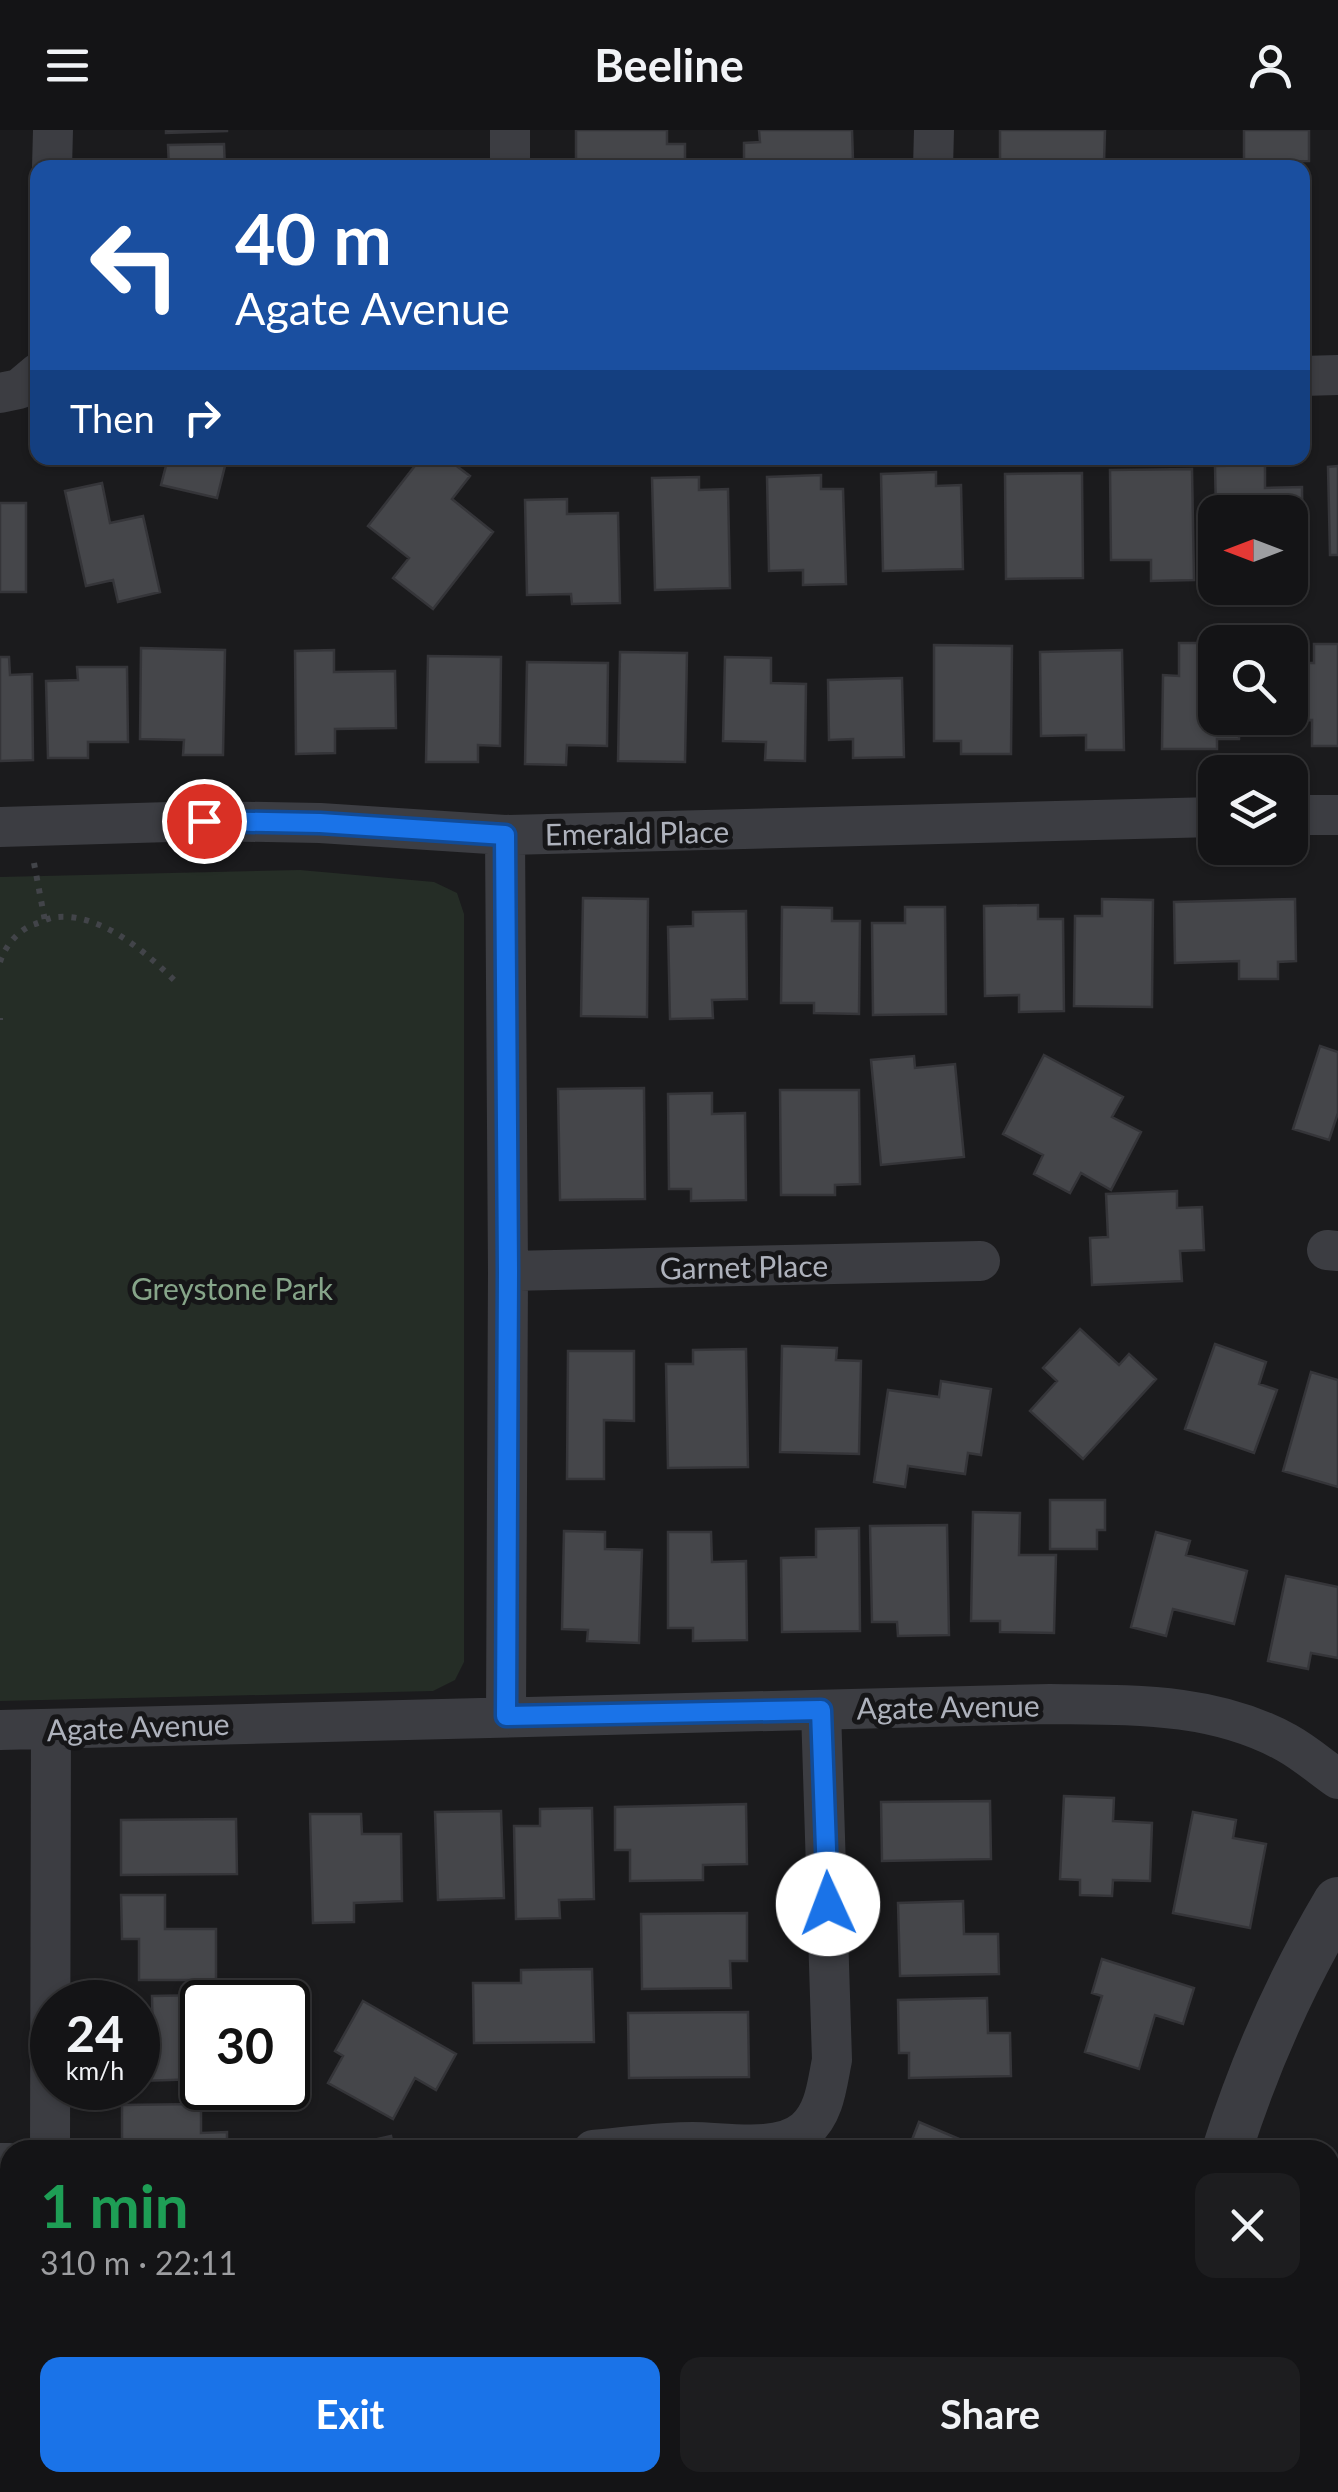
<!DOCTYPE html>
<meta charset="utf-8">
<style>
:root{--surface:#141416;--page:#1d1d1f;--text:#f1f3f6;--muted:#9d9ea1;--line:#333335;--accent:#1a73e8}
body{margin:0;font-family:Lato,sans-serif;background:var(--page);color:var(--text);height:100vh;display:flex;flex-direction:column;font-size:38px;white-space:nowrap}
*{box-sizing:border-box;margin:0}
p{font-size:32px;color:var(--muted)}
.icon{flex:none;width:55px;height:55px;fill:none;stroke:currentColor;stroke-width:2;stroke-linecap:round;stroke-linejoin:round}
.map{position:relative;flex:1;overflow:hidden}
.panel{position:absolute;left:0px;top:2010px;width:1340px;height:352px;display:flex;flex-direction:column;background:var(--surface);border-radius:30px 30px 0 0;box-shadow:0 2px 8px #0004,0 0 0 2px var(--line)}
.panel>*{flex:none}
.banner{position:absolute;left:30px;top:30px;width:1280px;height:305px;border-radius:20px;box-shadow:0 2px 8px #0004,0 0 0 2px var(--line);background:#1a4fa0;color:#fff;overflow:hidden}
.needle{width:65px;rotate:270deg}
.controls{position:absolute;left:1198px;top:365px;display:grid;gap:20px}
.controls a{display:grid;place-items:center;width:110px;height:110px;border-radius:20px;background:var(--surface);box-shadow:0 2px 8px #0004,0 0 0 2px var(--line);font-size:50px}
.speed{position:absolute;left:30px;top:1850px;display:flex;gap:20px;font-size:50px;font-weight:700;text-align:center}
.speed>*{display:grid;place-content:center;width:130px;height:130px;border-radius:50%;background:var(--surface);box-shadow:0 2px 8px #0004,0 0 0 2px var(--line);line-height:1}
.speed small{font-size:25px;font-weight:400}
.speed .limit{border:5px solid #111;border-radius:15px;background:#fff;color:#111}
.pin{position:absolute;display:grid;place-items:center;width:85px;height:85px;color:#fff;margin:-42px;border:5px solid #fff;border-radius:50%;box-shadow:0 2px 10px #0007}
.me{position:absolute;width:110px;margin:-55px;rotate:358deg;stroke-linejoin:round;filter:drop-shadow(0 0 8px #0008)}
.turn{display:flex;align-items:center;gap:35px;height:210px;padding:0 40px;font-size:45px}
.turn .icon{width:130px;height:130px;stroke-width:2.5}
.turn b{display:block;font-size:70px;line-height:85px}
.then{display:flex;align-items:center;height:95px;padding:0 40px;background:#0003;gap:20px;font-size:38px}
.round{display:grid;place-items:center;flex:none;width:105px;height:105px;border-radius:20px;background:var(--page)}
.head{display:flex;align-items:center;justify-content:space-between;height:170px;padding:0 40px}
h1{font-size:60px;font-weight:700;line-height:75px;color:#1e9e55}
.primary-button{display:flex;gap:20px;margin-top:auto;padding:20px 40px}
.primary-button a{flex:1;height:115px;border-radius:20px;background:var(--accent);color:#fff;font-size:40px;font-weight:700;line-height:115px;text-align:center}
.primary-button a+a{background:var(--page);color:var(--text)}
header{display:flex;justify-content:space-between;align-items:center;height:130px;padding:0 40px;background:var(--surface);font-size:45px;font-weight:700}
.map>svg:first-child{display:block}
</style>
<header><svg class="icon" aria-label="menu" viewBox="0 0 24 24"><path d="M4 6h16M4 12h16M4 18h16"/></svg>Beeline<svg class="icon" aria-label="person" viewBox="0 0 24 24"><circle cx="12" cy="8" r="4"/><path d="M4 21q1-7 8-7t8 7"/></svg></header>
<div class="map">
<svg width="1338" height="2362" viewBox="0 0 1338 2362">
<rect width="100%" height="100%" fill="#1b1b1d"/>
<path fill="#252d26" d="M 300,740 L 434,752 L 457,763 L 464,784 L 464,1532 L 455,1550 L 433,1561 L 0,1571 L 0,747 Z"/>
<path fill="#45464a" stroke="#353539" stroke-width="2.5" d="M 166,0 L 227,0 L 227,1 L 166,3 Z
M 576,0 L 667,0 L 667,14 L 685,14 L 685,38 L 576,38 Z
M 759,0 L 852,0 L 853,30 L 840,31 L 840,38 L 744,38 L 744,13 L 760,12 Z
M 1000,0 L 1105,0 L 1104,33 L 1000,32 Z
M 1244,0 L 1309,0 L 1309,31 L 1244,32 Z
M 224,14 L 225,38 L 169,38 L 168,15 Z
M 168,328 L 227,328 L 217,368 L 161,355 Z
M 421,328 L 446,328 L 470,346 L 452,369 L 493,402 L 433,479 L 393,448 L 409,428 L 368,396 Z
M 1265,335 L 1265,358 L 1302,357 L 1303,439 L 1290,439 L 1290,382 L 1216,382 L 1215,336 Z
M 1338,336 L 1338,425 L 1330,425 L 1328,337 Z
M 1192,339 L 1194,450 L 1151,451 L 1151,430 L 1111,430 L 1110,340 Z
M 936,342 L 936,356 L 961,355 L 963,439 L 883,441 L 881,344 Z
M 1082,343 L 1083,448 L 1006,449 L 1005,344 Z
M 821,345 L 821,359 L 843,359 L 846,454 L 803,455 L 803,440 L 769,441 L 767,347 Z
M 699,347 L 699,360 L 728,359 L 730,458 L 655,460 L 652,348 Z
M 102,353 L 110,393 L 143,386 L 160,462 L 118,472 L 113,450 L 86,456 L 65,361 Z
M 567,369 L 567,384 L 618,383 L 620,473 L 572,474 L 571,464 L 527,465 L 525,370 Z
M 0,373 L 26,373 L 26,462 L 0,462 Z
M 1179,513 L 1215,513 L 1215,588 L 1240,588 L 1239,609 L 1217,609 L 1217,619 L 1162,619 L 1163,545 L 1179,546 Z
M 1314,514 L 1338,514 L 1338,616 L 1312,616 L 1312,590 L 1252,591 L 1252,588 L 1290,588 L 1290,533 L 1314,533 Z
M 934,515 L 1012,516 L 1011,624 L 961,624 L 961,611 L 934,611 Z
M 141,518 L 225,520 L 223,625 L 183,625 L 184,610 L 140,609 Z
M 334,520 L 334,542 L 395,541 L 396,598 L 335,599 L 335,623 L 296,624 L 295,521 Z
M 1122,520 L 1124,620 L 1086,620 L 1086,605 L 1041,606 L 1040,522 Z
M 620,522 L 687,523 L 685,632 L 618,631 Z
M 428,526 L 501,527 L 500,616 L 478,615 L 478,632 L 426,632 Z
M 0,527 L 9,527 L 10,545 L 32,544 L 33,630 L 0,631 Z
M 725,527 L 771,528 L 771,553 L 806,554 L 805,631 L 765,630 L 766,612 L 723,611 Z
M 527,532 L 608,533 L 607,616 L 567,615 L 566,635 L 525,634 Z
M 77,537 L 127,537 L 128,612 L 88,612 L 88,628 L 48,628 L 46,551 L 78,550 Z
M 902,548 L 904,627 L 853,628 L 853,609 L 829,610 L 828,550 Z
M 583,768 L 648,769 L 647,887 L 581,886 Z
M 1102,769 L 1153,770 L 1152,877 L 1074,876 L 1075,786 L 1102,786 Z
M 1295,769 L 1296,831 L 1278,832 L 1278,849 L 1239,849 L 1239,831 L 1175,833 L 1174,772 Z
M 1038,775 L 1038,789 L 1063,789 L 1064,881 L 1019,882 L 1019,865 L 985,866 L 984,776 Z
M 782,777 L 832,778 L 832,791 L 860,791 L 859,884 L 814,883 L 814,873 L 781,873 Z
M 905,777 L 945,777 L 946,884 L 873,885 L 872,793 L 905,793 Z
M 746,781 L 747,869 L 712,870 L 713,888 L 670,889 L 668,797 L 693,796 L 693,782 Z
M 1320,916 L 1338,922 L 1338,983 L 1329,1010 L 1293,999 Z
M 1044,925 L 1123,967 L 1112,987 L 1141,1002 L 1111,1060 L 1081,1043 L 1070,1063 L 1034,1044 L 1043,1025 L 1003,1004 Z
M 914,926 L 915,938 L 955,934 L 964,1027 L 881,1035 L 871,930 Z
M 644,958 L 645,1069 L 560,1070 L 558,959 Z
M 780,960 L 859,960 L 860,1054 L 835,1055 L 835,1065 L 781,1065 Z
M 712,963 L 712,984 L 745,983 L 746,1070 L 691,1071 L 691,1059 L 669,1059 L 668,964 Z
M 1177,1061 L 1177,1078 L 1202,1077 L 1204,1120 L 1180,1121 L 1182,1151 L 1092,1155 L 1090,1108 L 1108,1107 L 1106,1064 Z
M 1080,1199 L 1119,1235 L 1129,1224 L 1156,1249 L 1083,1329 L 1030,1281 L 1057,1251 L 1043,1238 Z
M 1215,1214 L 1266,1232 L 1259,1254 L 1277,1260 L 1254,1323 L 1185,1299 Z
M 782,1216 L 837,1218 L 836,1230 L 861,1231 L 859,1324 L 780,1322 Z
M 746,1219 L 748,1337 L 668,1338 L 666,1234 L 693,1234 L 693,1220 Z
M 568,1221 L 634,1221 L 634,1291 L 604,1290 L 604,1349 L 567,1349 Z
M 1311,1242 L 1338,1250 L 1338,1357 L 1283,1341 Z
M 941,1251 L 991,1259 L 981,1325 L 968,1323 L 965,1344 L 908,1336 L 905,1357 L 874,1352 L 888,1260 L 939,1267 Z
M 1050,1370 L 1105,1370 L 1105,1400 L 1097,1400 L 1097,1419 L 1050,1419 Z
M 973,1382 L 1020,1383 L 1019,1425 L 1056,1425 L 1054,1503 L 1000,1502 L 1000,1491 L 971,1491 Z
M 947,1395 L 949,1505 L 898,1506 L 897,1492 L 872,1492 L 870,1396 Z
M 859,1398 L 860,1501 L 782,1502 L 781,1428 L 816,1427 L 816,1399 Z
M 564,1401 L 605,1402 L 605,1419 L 642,1420 L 639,1513 L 587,1511 L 588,1500 L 562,1499 Z
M 668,1402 L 711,1402 L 712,1432 L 746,1431 L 747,1510 L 693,1511 L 693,1498 L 668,1498 Z
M 1156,1402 L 1190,1411 L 1186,1425 L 1247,1441 L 1234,1494 L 1173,1479 L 1166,1506 L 1131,1497 Z
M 1286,1446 L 1338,1457 L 1338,1528 L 1311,1523 L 1308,1539 L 1268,1531 Z
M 1064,1666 L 1114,1668 L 1113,1691 L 1152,1693 L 1150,1751 L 1113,1750 L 1112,1766 L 1080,1765 L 1080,1750 L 1060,1749 Z
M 990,1671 L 991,1729 L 882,1731 L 881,1672 Z
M 746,1674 L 747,1734 L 703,1735 L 703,1750 L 630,1751 L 630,1720 L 615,1720 L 615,1677 Z
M 592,1678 L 594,1769 L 559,1770 L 560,1788 L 516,1789 L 514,1696 L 540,1696 L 540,1679 Z
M 501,1681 L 504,1768 L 438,1770 L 435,1682 Z
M 1193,1682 L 1236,1690 L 1233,1708 L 1266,1714 L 1250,1798 L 1173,1783 Z
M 310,1684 L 361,1684 L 362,1704 L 401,1704 L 402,1771 L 354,1773 L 354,1792 L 313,1793 Z
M 236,1689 L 237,1744 L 121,1745 L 121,1690 Z
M 121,1765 L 165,1765 L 165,1799 L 216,1799 L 216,1850 L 139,1850 L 139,1809 L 122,1809 Z
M 963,1771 L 964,1804 L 998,1804 L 999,1844 L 900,1846 L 898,1773 Z
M 747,1783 L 747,1831 L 730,1831 L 731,1858 L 642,1859 L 641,1784 Z
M 1102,1829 L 1194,1858 L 1183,1894 L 1155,1885 L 1139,1939 L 1085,1922 L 1102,1866 L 1092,1863 Z
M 592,1839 L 594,1912 L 474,1913 L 473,1853 L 521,1853 L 521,1840 Z
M 206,1865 L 206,1872 L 202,1872 L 202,1949 L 138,1951 L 138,1915 L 153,1915 L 152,1866 Z
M 987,1868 L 988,1903 L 1010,1903 L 1011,1946 L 909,1948 L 909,1923 L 899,1923 L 898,1870 Z
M 363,1871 L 456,1924 L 436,1960 L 415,1948 L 393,1989 L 328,1953 L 343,1926 L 335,1921 Z
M 748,1882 L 749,1947 L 629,1948 L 628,1883 Z
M 201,1974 L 201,2003 L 227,2002 L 227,2020 L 146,2020 L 145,2011 L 122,2011 L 122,1975 Z
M 919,1992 L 985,2020 L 908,2020 Z
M 391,2006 L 394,2020 L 329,2020 Z
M 1075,2014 L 1122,2020 L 1074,2020 Z
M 1330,2040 L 1338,2043 L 1338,2094 L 1330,2091 Z
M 1330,2129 L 1338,2131 L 1338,2223 L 1330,2222 Z
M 1330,2259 L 1336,2260 L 1338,2350 L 1330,2349 Z
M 187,2359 L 187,2362 L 134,2362 L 134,2360 Z"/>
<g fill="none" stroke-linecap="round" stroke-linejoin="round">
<path stroke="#424449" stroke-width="6" stroke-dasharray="5 8" stroke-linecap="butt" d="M 34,733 L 45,791
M 0,832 C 5,816 19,799 35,794 C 42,792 50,787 57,787 C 102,783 148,824 177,853
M 0,888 L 0,890"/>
<path stroke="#3c3d42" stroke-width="40" d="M 52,38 L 53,0
M 510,38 L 510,0
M 933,38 L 934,0
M 1302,246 L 1338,245
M 0,263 L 19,259 L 38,243
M 1290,685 L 1338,685
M 0,697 L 204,691 L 320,693 L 505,705 L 1215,687
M 505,705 L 508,1141 L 506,1585
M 1327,1120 L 1338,1121
M 508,1141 L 980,1131
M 0,1600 L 1050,1574 C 1131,1575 1213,1572 1287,1613 C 1305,1623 1321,1637 1338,1649
M 50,2020 L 51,1599
M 593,2020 C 626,2017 660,2012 693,2012 C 725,2012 778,2023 805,2000 C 825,1983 827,1954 832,1930 L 821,1580
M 0,2033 L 10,2033
M 51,2352 L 51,2362"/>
<path stroke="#3c3d42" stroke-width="50" d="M 1227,2020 C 1255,1932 1291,1851 1338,1772
M 1171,2352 L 1171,2362"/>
</g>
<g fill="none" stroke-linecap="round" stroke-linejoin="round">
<g stroke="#114b97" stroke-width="25">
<path id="route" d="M 204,691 L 320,693 L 505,705 L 508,1141 L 506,1586 L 821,1580 L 828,1774"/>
</g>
<use href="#route" stroke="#1a73e8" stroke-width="18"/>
</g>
<g text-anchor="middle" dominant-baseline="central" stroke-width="10" stroke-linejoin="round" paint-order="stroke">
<g font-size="30" fill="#aeb2bc" stroke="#161618">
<text transform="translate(637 702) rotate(-1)">Emerald Place</text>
<text transform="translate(744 1136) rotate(-1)">Garnet Place</text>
<text transform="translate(948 1576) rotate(-1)">Agate Avenue</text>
<text transform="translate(138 1596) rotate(-2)">Agate Avenue</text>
</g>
<g font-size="30" fill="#86a589" stroke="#161618">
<text x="232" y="1158">Greystone Park</text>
</g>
</g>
</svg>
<div class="controls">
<a><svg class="needle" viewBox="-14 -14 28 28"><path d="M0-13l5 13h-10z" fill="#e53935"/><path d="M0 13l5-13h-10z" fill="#9d9ea1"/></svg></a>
<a><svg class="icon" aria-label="search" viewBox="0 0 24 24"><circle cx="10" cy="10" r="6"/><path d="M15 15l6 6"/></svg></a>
<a><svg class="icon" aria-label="layers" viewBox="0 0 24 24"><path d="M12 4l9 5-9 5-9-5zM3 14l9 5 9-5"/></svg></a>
</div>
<div class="speed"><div>24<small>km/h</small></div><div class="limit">30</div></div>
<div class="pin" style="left:204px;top:691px;background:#d93025"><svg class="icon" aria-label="arrive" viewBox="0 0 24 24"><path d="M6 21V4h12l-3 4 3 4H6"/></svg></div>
<svg class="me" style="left:828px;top:1774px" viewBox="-20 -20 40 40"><circle r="19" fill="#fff"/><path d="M0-13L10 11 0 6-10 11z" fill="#1a73e8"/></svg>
<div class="banner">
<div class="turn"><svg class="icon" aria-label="left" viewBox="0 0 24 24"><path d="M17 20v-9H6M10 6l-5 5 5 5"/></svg><div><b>40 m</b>Agate Avenue</div></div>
<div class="then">Then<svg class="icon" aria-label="right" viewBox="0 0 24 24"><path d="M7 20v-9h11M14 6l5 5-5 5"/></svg></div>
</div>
<section class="panel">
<div class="head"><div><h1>1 min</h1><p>310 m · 22:11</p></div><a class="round"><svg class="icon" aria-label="close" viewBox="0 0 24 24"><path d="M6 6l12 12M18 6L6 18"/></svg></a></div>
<div class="primary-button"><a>Exit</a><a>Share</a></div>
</section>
</div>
